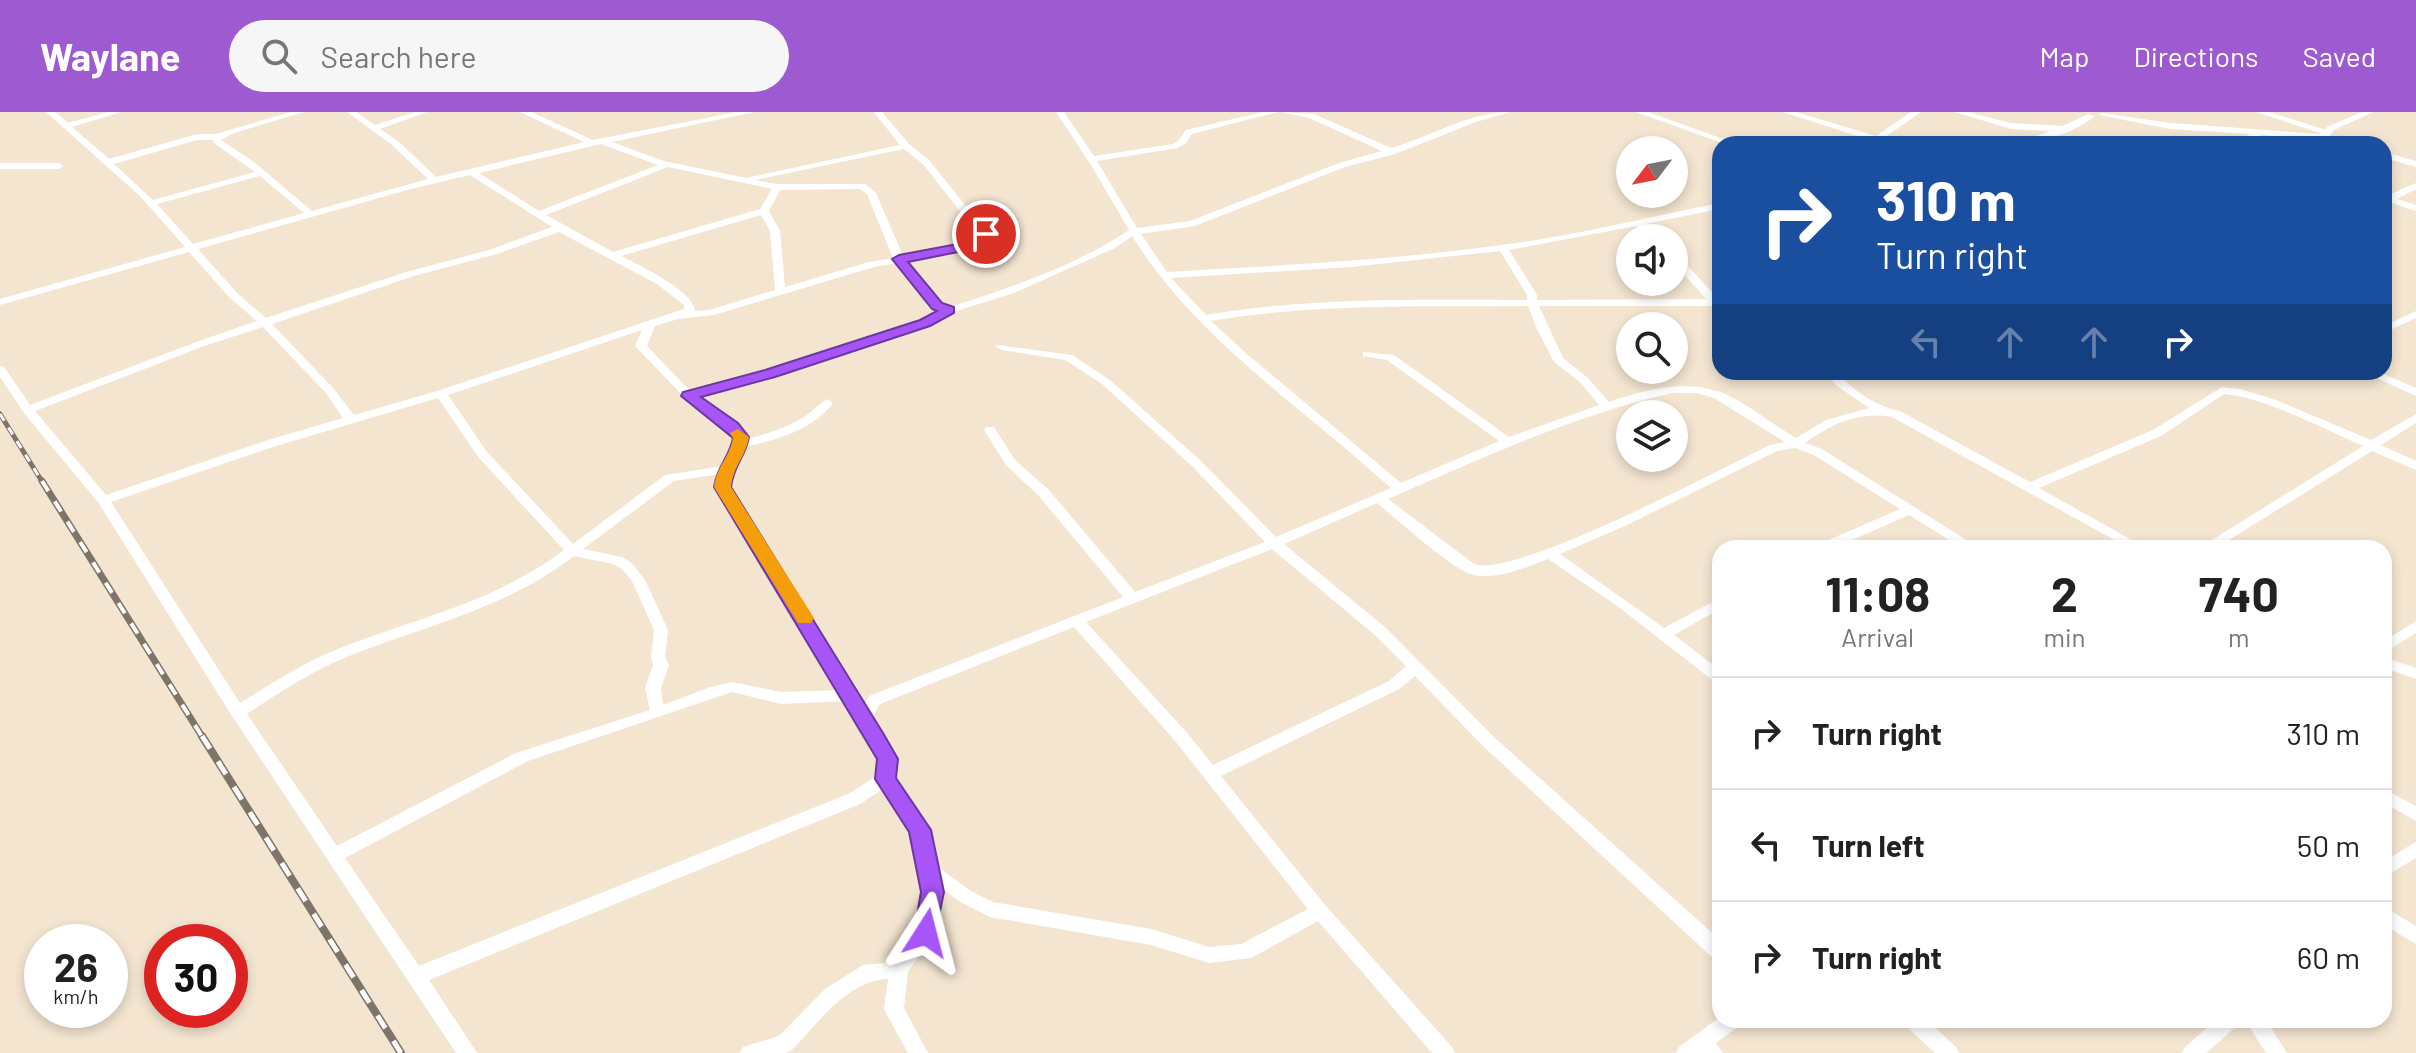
<!DOCTYPE html>
<style>
:root{--surface:#fff;--page:#f6f6f6;--text:#222;--muted:#767676;--line:#e0e0e0;--accent:#9e5bd1}
body{margin:0;font-family:Barlow,sans-serif;background:var(--page);color:var(--text);height:100vh;display:flex;flex-direction:column;font-size:30px;white-space:nowrap}
*{box-sizing:border-box;margin:0}
p{font-size:26px;color:var(--muted)}
.icon{flex:none;width:44px;height:44px;fill:none;stroke:currentColor;stroke-width:2;stroke-linecap:round;stroke-linejoin:round}
.map{position:relative;flex:1;overflow:hidden}
.drawer{position:absolute;left:1712px;top:428px;width:680px;height:488px;display:flex;flex-direction:column;background:var(--surface);border-radius:24px;box-shadow:0 4px 12px #0003}
.drawer>*{flex:none}
.banner{position:absolute;left:1712px;top:24px;width:680px;height:244px;border-radius:24px;box-shadow:0 4px 12px #0003;background:#1a4fa0;color:#fff;overflow:hidden}
.needle{width:52px;rotate:238deg}
.fabs{position:absolute;left:1616px;top:24px;display:grid;gap:16px}
.fabs a{display:grid;place-items:center;width:72px;height:72px;border-radius:50%;background:var(--surface);box-shadow:0 4px 12px #0003;font-size:40px}
.speed{position:absolute;left:24px;top:812px;display:flex;gap:16px;font-size:40px;font-weight:700;text-align:center}
.speed>*{display:grid;place-content:center;width:104px;height:104px;border-radius:50%;background:var(--surface);box-shadow:0 4px 12px #0003;line-height:1}
.speed small{font-size:20px;font-weight:400}
.speed .limit{border:12px solid #d22;background:#fff;color:#111}
.pin{position:absolute;display:grid;place-items:center;width:68px;height:68px;color:#fff;margin:-34px;border:4px solid #fff;border-radius:50%;box-shadow:0 2px 8px #0007}
.me{position:absolute;width:88px;margin:-44px;rotate:9deg;stroke-linejoin:round;filter:drop-shadow(0 0 6px #0008)}
.turn{display:flex;align-items:center;gap:28px;height:168px;padding:0 32px;font-size:36px}
.turn .icon{width:104px;height:104px;stroke-width:2.5}
.turn b{display:block;font-size:56px;line-height:68px}
.lanes{display:flex;align-items:center;height:76px;padding:0 32px;background:#0003;justify-content:center;gap:40px;direction:ltr}
.lanes .off{opacity:.35}
.eta{display:flex;justify-content:space-evenly;align-items:center;height:136px;text-align:center}
.eta b{font-size:48px;font-weight:700;line-height:56px}
ul{padding:0;list-style:none}
li{display:flex;align-items:center;gap:24px;height:112px;padding:0 32px;border-top:2px solid var(--line)}
li div{flex:1}
li b{display:block;font-size:30px}
li em{font-style:normal}
header{display:flex;align-items:center;gap:48px;box-sizing:border-box;height:112px;padding:0 40px;background:var(--accent);color:#fff}
header strong{font-size:38px}
nav{display:flex;gap:44px;margin-inline-start:auto;font-size:28px}
.search{width:560px;height:72px;background:var(--page);display:flex;align-items:center;gap:20px;box-sizing:border-box;padding:0 28px;border-radius:44px;color:var(--muted);font-size:30px}
.map>svg:first-child{display:block}
</style>
<header>
<strong>Waylane</strong>
<div class="search"><svg class="icon" aria-label="search" viewBox="0 0 24 24"><circle cx="10" cy="10" r="6"/><path d="M15 15l6 6"/></svg>Search here</div>
<nav><a>Map</a><a>Directions</a><a>Saved</a></nav>
</header>
<div class="map">
<svg width="2416" height="941" viewBox="0 0 2416 941">
<rect width="100%" height="100%" fill="#f4e5d1"/>
<g fill="none" stroke-linecap="round" stroke-linejoin="round">
<path fill="#fff" fill-rule="evenodd" d="M 46,0 L 55,0 L 68,11 L 108,0 L 121,0 L 72,15 L 109,47 L 197,22 L 216,22 L 291,0 L 304,0 L 234,21 L 221,28 L 254,50 L 312,99 L 428,67 L 392,33 L 347,0 L 356,0 L 375,13 L 415,0 L 427,0 L 380,17 L 398,29 L 436,65 L 584,30 L 520,0 L 531,0 L 593,28 L 737,0 L 754,0 L 612,30 L 664,49 L 746,66 L 900,33 L 874,0 L 882,0 L 909,32 L 929,48 L 992,127 L 974,138 L 906,150 L 941,192 L 949,195 C 1010,176 1075,154 1129,118 L 1091,53 L 1056,0 L 1064,0 L 1094,44 L 1173,32 L 1179,28 L 1186,18 L 1263,0 L 1278,0 L 1192,22 L 1185,32 L 1178,36 L 1097,49 L 1137,116 L 1190,109 L 1339,51 L 1382,39 L 1309,6 L 1281,0 L 1314,2 L 1391,36 C 1431,25 1468,0 1510,0 L 1476,10 L 1395,42 L 1345,55 L 1195,114 L 1141,122 L 1167,160 C 1290,153 1414,147 1536,128 C 1598,118 1658,103 1720,91 L 1720,97 L 1645,112 L 1659,126 L 1648,126 L 1636,114 L 1509,138 L 1537,183 L 1537,188 L 1706,187 L 1674,151 L 1674,142 L 1678,143 L 1720,189 L 1720,193 L 1716,194 L 1539,194 L 1563,246 L 1588,266 L 1609,290 C 1643,278 1685,267 1720,280 C 1741,287 1775,314 1796,326 L 1826,308 L 1869,296 L 1837,274 L 1826,260 L 1838,260 C 1852,279 1878,295 1900,299 L 2030,370 L 2153,318 L 2222,275 L 2240,277 L 2276,288 L 2371,328 L 2416,302 L 2416,311 L 2381,333 L 2416,349 L 2416,358 L 2372,339 L 2216,436 L 2199,436 L 2363,334 C 2326,318 2262,284 2224,282 L 2161,324 L 2039,376 L 2146,436 L 2129,436 L 1892,305 C 1860,299 1831,312 1805,331 L 1822,337 L 1979,436 L 1962,436 L 1909,403 L 1834,436 L 1815,436 L 1817,433 L 1900,397 L 1814,343 L 1795,336 L 1777,339 L 1627,413 L 1560,442 L 1664,516 L 1720,486 L 1720,497 L 1674,523 L 1720,558 L 1720,571 L 1715,570 L 1616,493 L 1548,447 C 1527,455 1497,468 1474,463 C 1452,458 1398,408 1377,391 L 1284,432 L 1386,516 L 1494,625 L 1720,828 L 1720,848 L 1713,846 L 1482,633 L 1415,564 L 1399,577 L 1221,664 L 1326,794 L 1452,935 L 1455,941 L 1432,941 L 1318,809 L 1251,846 L 1209,851 L 1151,833 L 990,805 L 959,789 L 940,775 L 935,821 L 908,860 L 904,896 L 928,941 L 908,941 L 887,903 L 884,897 L 888,867 C 848,868 818,911 792,938 L 785,941 L 740,941 L 743,935 L 779,924 L 825,877 L 863,853 L 894,850 L 917,819 L 923,780 L 912,720 L 883,677 L 860,692 L 429,868 L 477,941 L 456,941 L 232,604 L 98,390 L 24,301 L 0,265 L 0,254 L 4,255 L 30,293 L 199,229 L 257,209 L 230,186 L 189,140 L 0,193 L 0,187 L 185,135 L 139,83 ZM 197,28 L 213,28 L 214,31 L 255,60 L 153,88 L 114,52 ZM 601,32 L 658,53 L 539,99 L 479,61 ZM 904,37 L 923,52 L 981,126 L 967,133 L 903,144 L 876,81 L 865,72 L 777,72 L 755,68 ZM 668,55 L 772,77 L 760,97 L 613,140 L 546,103 ZM 470,63 L 552,115 L 489,138 L 406,160 L 266,206 L 238,182 L 198,137 L 411,77 ZM 260,64 L 304,101 L 193,132 L 157,92 ZM 860,77 L 867,82 L 893,146 L 869,150 L 785,175 L 780,119 L 769,99 L 780,78 ZM 761,103 L 770,119 L 775,178 L 709,198 L 695,199 C 693,178 640,154 621,144 ZM 559,120 L 657,172 L 684,193 L 684,197 L 437,279 L 354,303 L 333,276 L 272,212 L 414,164 L 497,142 ZM 1132,124 C 1197,228 1302,295 1391,376 L 1276,425 L 1201,349 L 1110,268 L 1072,243 L 998,233 L 996,235 L 1002,238 L 1065,248 L 1102,272 L 1193,355 L 1265,430 L 1135,480 L 1048,377 L 1015,348 L 994,315 L 986,315 L 984,318 L 1006,353 L 1038,383 L 1123,485 L 869,584 L 864,593 L 729,375 L 733,360 L 744,335 C 776,328 813,318 833,291 L 827,287 C 820,291 814,298 807,303 C 789,315 767,322 747,327 L 736,312 L 698,285 L 774,263 L 929,213 L 953,200 L 1014,181 L 1115,136 ZM 1500,139 L 1527,183 L 1527,188 C 1418,188 1313,185 1206,203 L 1171,166 L 1351,155 ZM 897,151 L 933,196 L 940,199 L 921,209 L 766,259 L 691,280 L 647,234 L 655,214 L 678,207 L 714,203 L 874,155 ZM 1528,194 L 1537,217 L 1554,250 L 1580,270 L 1599,293 L 1509,325 L 1394,243 L 1363,240 L 1363,244 L 1387,248 L 1499,329 L 1401,371 L 1247,242 L 1211,209 C 1316,191 1422,195 1528,194 ZM 263,215 L 325,280 L 343,306 L 268,328 L 106,383 L 35,299 L 207,233 ZM 642,218 L 635,234 L 637,236 L 685,286 L 728,318 L 735,325 L 723,354 L 665,363 L 573,432 L 487,340 L 448,283 ZM 1671,281 L 1696,281 L 1714,286 L 1785,330 L 1770,333 C 1720,357 1517,466 1474,452 L 1388,387 C 1480,347 1572,304 1671,281 ZM 438,286 L 479,346 L 564,438 C 492,492 418,505 338,537 C 303,551 272,571 240,591 L 111,390 L 276,334 ZM 720,362 L 717,375 L 839,578 L 781,580 L 732,570 L 710,575 L 663,593 L 661,576 L 669,553 L 665,545 L 668,518 L 645,468 L 632,451 L 622,445 L 583,437 L 674,369 ZM 1272,437 L 1376,524 L 1406,554 L 1389,569 L 1213,653 L 1188,622 L 1086,510 ZM 574,444 L 613,452 L 622,457 L 632,469 L 654,518 L 651,545 L 653,553 L 645,576 L 650,598 L 516,641 L 337,734 L 247,602 C 280,580 313,558 349,544 C 429,512 503,498 574,444 ZM 1074,515 L 1176,630 L 1308,797 L 1241,832 L 1209,835 L 1151,817 L 993,790 L 971,779 L 935,753 L 929,718 L 893,666 L 895,647 L 872,606 L 880,592 ZM 732,580 L 781,592 L 846,589 L 879,647 L 877,664 L 848,682 L 419,854 L 345,746 L 528,649 Z
M 1636,0 L 1648,0 L 1737,32 L 1725,32 Z
M 1783,0 L 1796,0 L 1876,24 L 1911,0 L 1921,0 L 1875,32 L 1867,32 L 1870,28 Z
M 1955,0 L 1968,0 L 2011,11 L 2063,14 L 2088,2 L 2095,4 C 2075,20 2041,32 2015,32 L 2050,19 L 2011,17 Z
M 2257,0 L 2269,0 L 2326,18 L 2327,15 L 2362,0 L 2373,0 L 2334,18 L 2330,24 L 2351,32 L 2262,23 L 2242,32 L 2230,32 L 2250,22 L 2170,17 L 2099,3 L 2103,1 L 2170,11 L 2322,22 Z
M 2384,40 L 2416,49 L 2416,55 L 2384,46 Z
M 0,51 L 59,51 L 63,54 L 59,57 L 0,57 Z
M 2416,71 L 2416,77 L 2397,87 L 2416,93 L 2416,99 L 2389,90 L 2384,92 L 2384,85 Z
M 2416,199 L 2416,206 L 2384,221 L 2384,214 Z
M 2363,260 L 2379,260 L 2416,276 L 2416,284 Z
M 2416,509 L 2416,521 L 2384,541 L 2384,529 Z
M 2384,545 L 2416,556 L 2416,567 L 2384,556 Z
M 2384,677 L 2416,694 L 2416,709 L 2384,691 Z
M 2416,730 L 2416,746 L 2384,765 L 2384,749 Z
M 2384,795 L 2416,814 L 2416,832 L 2384,813 Z
M 1720,905 L 1720,908 L 1742,908 L 1739,914 L 1716,931 L 1723,941 L 1676,941 L 1679,935 Z
M 1903,908 L 1927,908 L 1956,935 L 1959,941 L 1935,941 L 1906,914 Z
M 2216,908 L 2240,908 L 2237,914 L 2206,941 L 2182,941 L 2185,935 Z
M 2245,908 L 2266,908 L 2287,941 L 2266,941 Z"/>
<g stroke="#7e7568" stroke-width="5">
<path id="rail-far2" d="M 0,302 L 43,371"/>
</g>
<g stroke="#7e7568" stroke-width="7">
<path id="rail-far1" d="M 42,369 L 203,626"/>
</g>
<g stroke="#7e7568" stroke-width="8">
<path id="rail" d="M 202,624 L 401,941"/>
</g>
<use href="#rail-far2" stroke="#fff" stroke-width="3" stroke-dasharray="8" stroke-linecap="butt"/>
<use href="#rail-far1" stroke="#fff" stroke-width="4" stroke-dasharray="12" stroke-linecap="butt"/>
<use href="#rail" stroke="#fff" stroke-width="5" stroke-dasharray="15" stroke-linecap="butt"/>
</g>
<path fill="#a855f7" stroke="#6d37a1" stroke-width="2" d="M 986,118 L 990,119 L 994,127 L 988,134 L 908,150 L 942,191 L 954,195 L 954,201 L 930,214 L 775,265 L 701,285 L 738,311 L 749,325 C 745,346 734,352 731,375 L 883,621 L 898,647 L 896,666 L 931,718 L 944,780 L 934,828 L 926,831 L 917,828 L 914,821 L 921,780 L 909,720 L 875,667 L 877,647 L 714,375 C 718,351 729,347 733,326 L 681,284 L 683,280 L 765,258 L 920,208 L 937,199 L 932,197 L 892,147 L 899,143 L 979,128 L 982,119 Z"/>
<path fill="#f59e0b" d="M 738,317 L 749,325 C 745,346 734,352 731,375 L 814,506 L 811,511 L 798,511 L 714,375 C 718,351 729,347 733,326 L 730,321 Z"/>
</svg>
<div class="fabs">
<a><svg class="needle" viewBox="-14 -14 28 28"><path d="M0-13l5 13h-10z" fill="#e53935"/><path d="M0 13l5-13h-10z" fill="#767676"/></svg></a>
<a><svg class="icon" aria-label="sound" viewBox="0 0 24 24"><path d="M4 9h4l5-4v14l-5-4H4zM17 9q2 3 0 6"/></svg></a>
<a><svg class="icon" aria-label="search" viewBox="0 0 24 24"><circle cx="10" cy="10" r="6"/><path d="M15 15l6 6"/></svg></a>
<a><svg class="icon" aria-label="layers" viewBox="0 0 24 24"><path d="M12 4l9 5-9 5-9-5zM3 14l9 5 9-5"/></svg></a>
</div>
<div class="speed"><div>26<small>km/h</small></div><div class="limit">30</div></div>
<div class="pin" style="left:986px;top:122px;background:#d93025"><svg class="icon" aria-label="arrive" viewBox="0 0 24 24"><path d="M6 21V4h12l-3 4 3 4H6"/></svg></div>
<svg class="me" style="left:926px;top:821px" viewBox="-20 -20 40 40"><path d="M0-17L14 15 0 8-14 15z" fill="#a855f7" stroke="#fff" stroke-width="4"/></svg>
<div class="banner">
<div class="turn"><svg class="icon" aria-label="right" viewBox="0 0 24 24"><path d="M7 20v-9h11M14 6l5 5-5 5"/></svg><div><b>310 m</b>Turn right</div></div>
<div class="lanes"><svg class="icon off" aria-label="left" viewBox="0 0 24 24"><path d="M17 20v-9H6M10 6l-5 5 5 5"/></svg><svg class="icon off" aria-label="ahead" viewBox="0 0 24 24"><path d="M12 20V5M6 11l6-6 6 6"/></svg><svg class="icon off" aria-label="ahead" viewBox="0 0 24 24"><path d="M12 20V5M6 11l6-6 6 6"/></svg><svg class="icon" aria-label="right" viewBox="0 0 24 24"><path d="M7 20v-9h11M14 6l5 5-5 5"/></svg></div>
</div>
<section class="drawer">
<div class="eta">
<div><b>11:08</b><p>Arrival</p></div>
<div><b>2</b><p>min</p></div>
<div><b>740</b><p>m</p></div>
</div>
<ul>
<li><svg class="icon" aria-label="right" viewBox="0 0 24 24"><path d="M7 20v-9h11M14 6l5 5-5 5"/></svg><div><b>Turn right</b></div><em>310 m</em></li>
<li><svg class="icon" aria-label="left" viewBox="0 0 24 24"><path d="M17 20v-9H6M10 6l-5 5 5 5"/></svg><div><b>Turn left</b></div><em>50 m</em></li>
<li><svg class="icon" aria-label="right" viewBox="0 0 24 24"><path d="M7 20v-9h11M14 6l5 5-5 5"/></svg><div><b>Turn right</b></div><em>60 m</em></li>
</ul>
</section>
</div>
